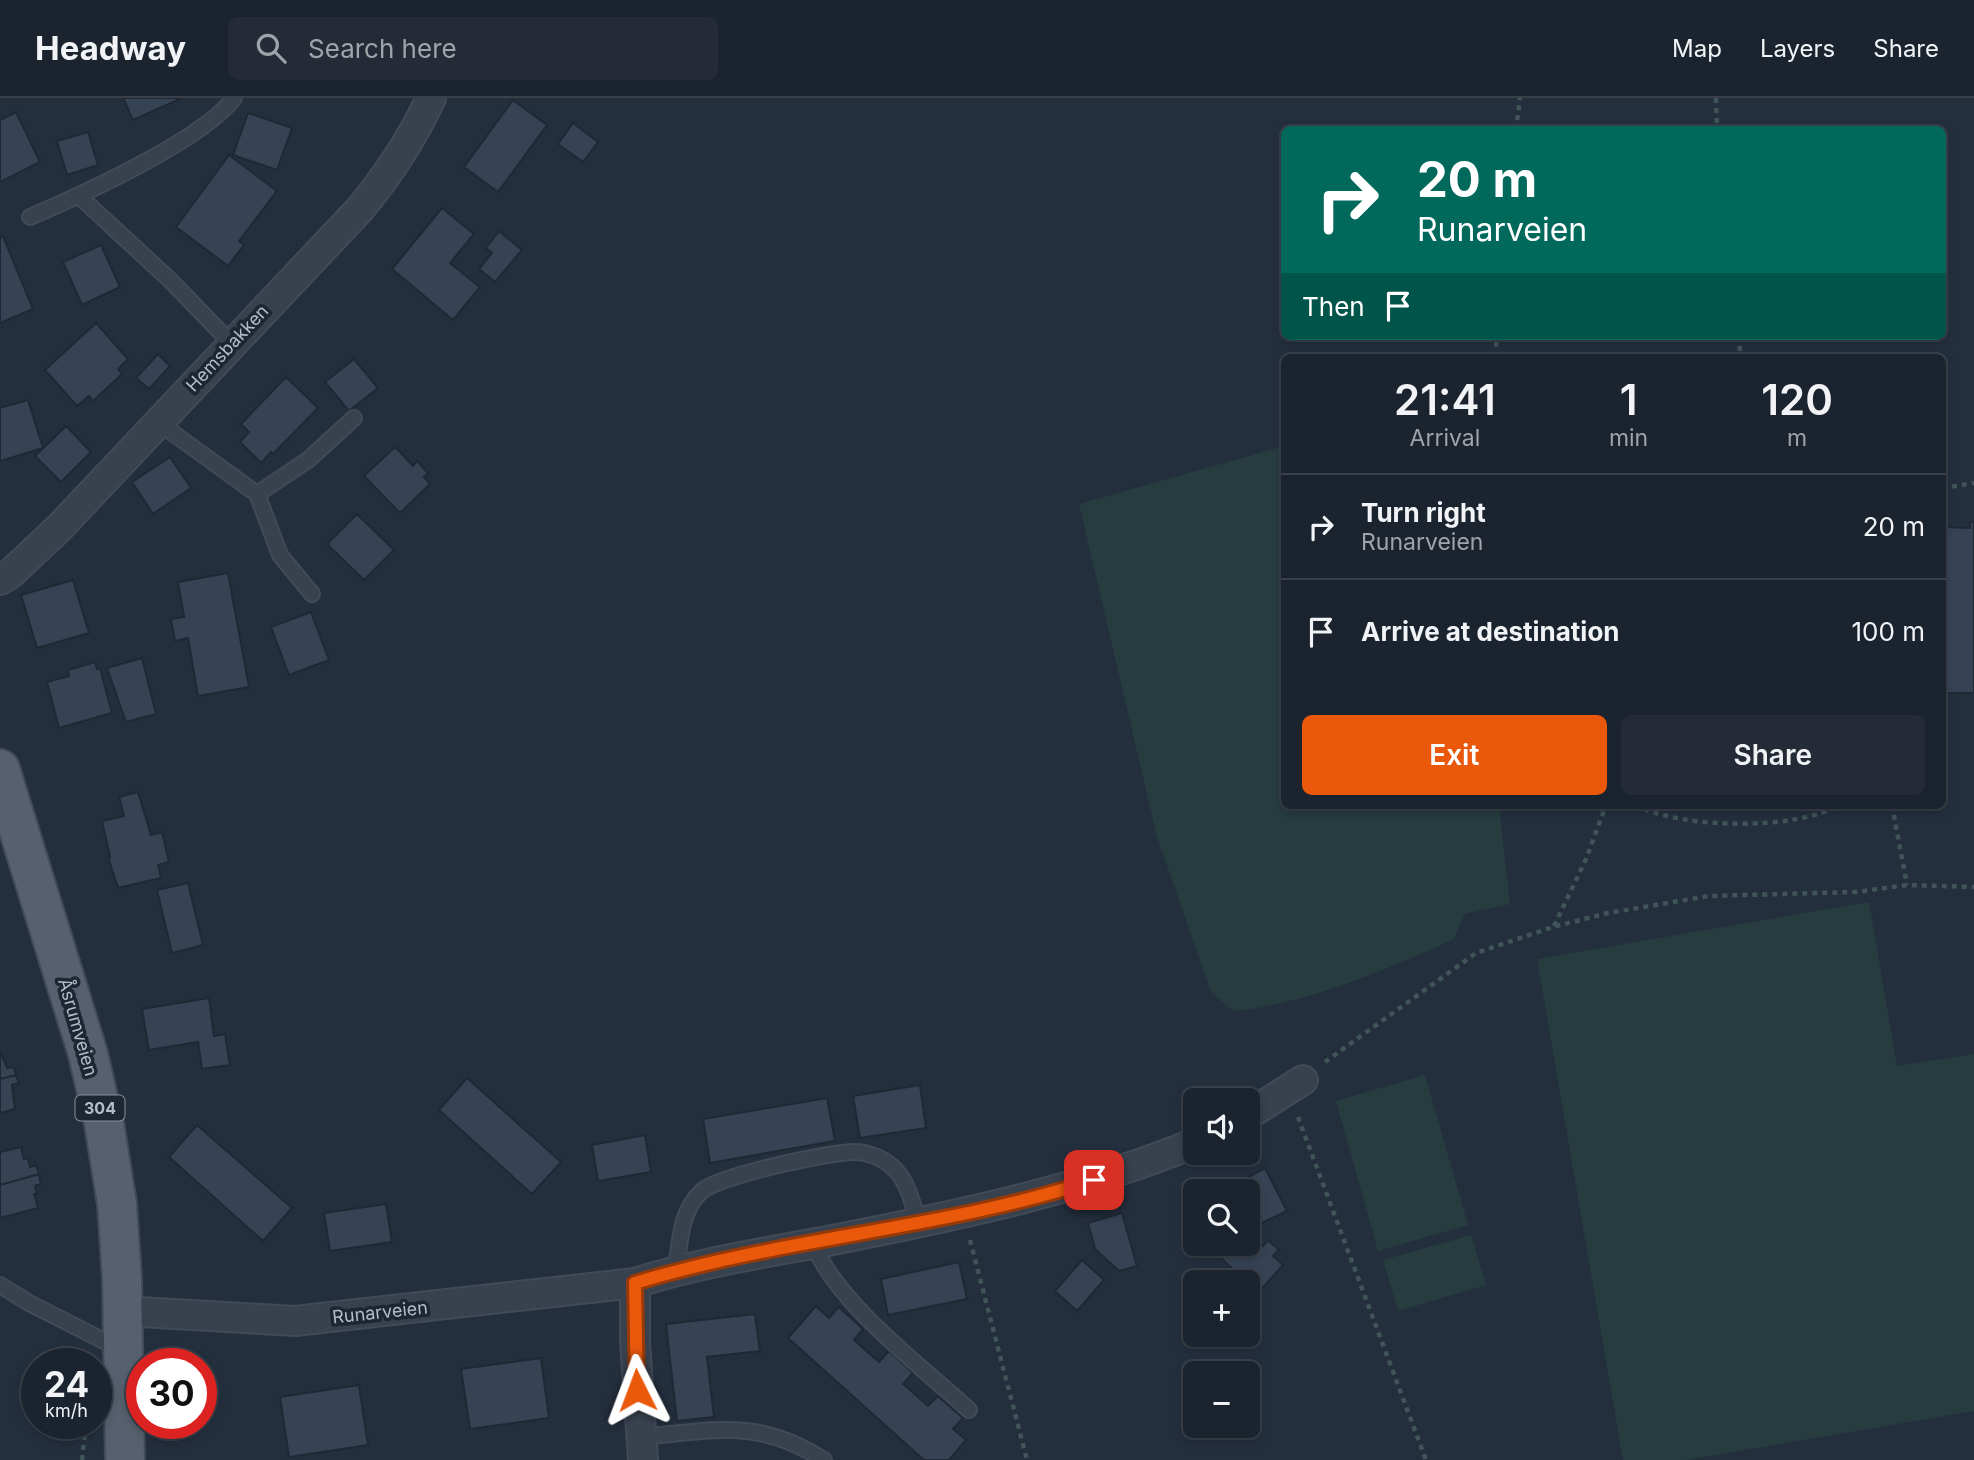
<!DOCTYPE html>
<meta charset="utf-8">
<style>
:root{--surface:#1b232e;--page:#242b36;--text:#f1f3f6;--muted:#a0a4aa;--line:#39404a;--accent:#ea580c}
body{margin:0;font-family:Inter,sans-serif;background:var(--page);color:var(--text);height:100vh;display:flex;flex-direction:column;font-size:26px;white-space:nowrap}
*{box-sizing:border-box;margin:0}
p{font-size:23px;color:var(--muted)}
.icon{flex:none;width:38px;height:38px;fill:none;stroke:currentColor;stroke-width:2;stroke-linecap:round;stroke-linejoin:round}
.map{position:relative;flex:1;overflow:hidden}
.panel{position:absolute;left:1281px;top:256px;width:665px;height:455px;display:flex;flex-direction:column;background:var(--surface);border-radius:10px;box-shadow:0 4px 10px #0003,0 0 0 2px var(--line)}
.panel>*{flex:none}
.guide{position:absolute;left:1281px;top:28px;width:665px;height:214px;border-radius:10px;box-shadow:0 4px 10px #0003,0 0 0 2px var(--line);background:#00695c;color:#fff;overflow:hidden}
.fabs{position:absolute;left:1183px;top:990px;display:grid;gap:14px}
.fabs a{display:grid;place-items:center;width:77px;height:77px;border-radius:10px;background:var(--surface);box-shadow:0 4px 10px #0003,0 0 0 2px var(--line);font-size:35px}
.speed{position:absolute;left:21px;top:1250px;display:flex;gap:14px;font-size:35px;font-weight:700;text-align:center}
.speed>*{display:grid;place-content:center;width:91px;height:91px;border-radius:50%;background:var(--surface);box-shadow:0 4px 10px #0003,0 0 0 2px var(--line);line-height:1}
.speed small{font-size:18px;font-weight:400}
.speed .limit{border:10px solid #d22;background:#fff;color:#111}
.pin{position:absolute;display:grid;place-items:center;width:60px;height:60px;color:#fff;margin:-30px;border-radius:14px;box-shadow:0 4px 10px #0006}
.me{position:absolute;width:77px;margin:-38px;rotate:357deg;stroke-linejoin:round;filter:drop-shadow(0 0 5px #0008)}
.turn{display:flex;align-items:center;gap:24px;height:147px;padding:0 21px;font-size:32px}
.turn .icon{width:91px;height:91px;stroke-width:2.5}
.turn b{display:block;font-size:49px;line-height:60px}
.then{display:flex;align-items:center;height:66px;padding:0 21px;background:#0003;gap:14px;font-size:26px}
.eta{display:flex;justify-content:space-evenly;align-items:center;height:119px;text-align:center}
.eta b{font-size:42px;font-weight:600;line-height:49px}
.button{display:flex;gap:14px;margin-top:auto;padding:14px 21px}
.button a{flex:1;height:80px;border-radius:10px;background:var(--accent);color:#fff;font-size:28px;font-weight:600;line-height:80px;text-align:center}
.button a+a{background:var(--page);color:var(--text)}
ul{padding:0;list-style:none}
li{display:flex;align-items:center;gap:21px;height:105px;padding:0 21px;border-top:2px solid var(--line)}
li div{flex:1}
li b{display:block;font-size:26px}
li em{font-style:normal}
header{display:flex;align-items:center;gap:42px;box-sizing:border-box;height:98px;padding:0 35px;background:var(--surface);border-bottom:2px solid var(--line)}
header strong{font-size:33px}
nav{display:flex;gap:38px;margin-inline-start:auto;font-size:24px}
.search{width:490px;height:63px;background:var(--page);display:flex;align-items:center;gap:18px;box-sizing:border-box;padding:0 24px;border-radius:10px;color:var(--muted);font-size:26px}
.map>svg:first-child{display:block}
</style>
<header>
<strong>Headway</strong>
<div class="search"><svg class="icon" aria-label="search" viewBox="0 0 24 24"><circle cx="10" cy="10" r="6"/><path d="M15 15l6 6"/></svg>Search here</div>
<nav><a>Map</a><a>Layers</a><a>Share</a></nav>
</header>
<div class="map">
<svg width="1974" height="1362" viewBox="0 0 1974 1362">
<rect width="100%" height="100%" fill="#242f3e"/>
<path fill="#263c3f" d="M 1284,348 L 1284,707 L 1499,707 L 1510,806 L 1465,816 L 1454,841 C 1389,871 1304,907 1233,913 L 1211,894 L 1157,739 L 1079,406 Z
M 1869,804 L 1897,968 L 1974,956 L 1974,1313 L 1686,1362 L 1623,1362 L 1537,861 Z
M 1425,977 L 1468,1127 L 1378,1153 L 1336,1003 Z
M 1471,1137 L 1486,1187 L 1398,1213 L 1383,1162 Z"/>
<path fill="#364354" stroke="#1f2835" stroke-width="2" d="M 123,0 L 182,0 L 133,22 Z
M 513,2 L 547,27 L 498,94 L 464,69 Z
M 16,14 L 40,64 L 0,84 L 0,22 Z
M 248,15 L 292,30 L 277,72 L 233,57 Z
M 573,25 L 598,44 L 583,64 L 558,46 Z
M 88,34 L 98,67 L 67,77 L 57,43 Z
M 229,57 L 277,93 L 239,143 L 244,147 L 228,168 L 176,129 Z
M 442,110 L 474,136 L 450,165 L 480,189 L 453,222 L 392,171 Z
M 499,133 L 522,152 L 495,184 L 479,171 L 492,155 L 486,150 Z
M 3,138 L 33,211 L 0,225 L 0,139 Z
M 101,147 L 120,189 L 82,207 L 63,164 Z
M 96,225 L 128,261 L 118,271 L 122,276 L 93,303 L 89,298 L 77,308 L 45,272 Z
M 158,256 L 170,268 L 149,291 L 136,280 Z
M 354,261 L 378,290 L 349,313 L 325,284 Z
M 286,279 L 318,310 L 273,356 L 271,354 L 261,365 L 240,344 L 249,334 L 241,326 Z
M 28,302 L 43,350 L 0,363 L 0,310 Z
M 66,328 L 91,354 L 61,384 L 35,358 Z
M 395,349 L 413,368 L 417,363 L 428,375 L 424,379 L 430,386 L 400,415 L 364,378 Z
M 170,359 L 191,390 L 153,416 L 132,384 Z
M 357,416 L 394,452 L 364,482 L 327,446 Z
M 1970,424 L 1974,424 L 1974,595 L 1942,595 L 1942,429 L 1970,430 Z
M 228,475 L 249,589 L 198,598 L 188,540 L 175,543 L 171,521 L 184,519 L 178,484 Z
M 73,482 L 89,535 L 37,550 L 21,497 Z
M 311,514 L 329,562 L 289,577 L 271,529 Z
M 142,560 L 156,616 L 126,624 L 107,570 Z
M 95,564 L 97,571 L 100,570 L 112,615 L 59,630 L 47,584 L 69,578 L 68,572 Z
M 138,694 L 151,737 L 162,734 L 169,764 L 158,767 L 161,780 L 118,790 L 108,759 L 110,759 L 102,723 L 124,718 L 119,699 Z
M 188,785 L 203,847 L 172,855 L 157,792 Z
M 209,900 L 214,938 L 225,936 L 230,967 L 202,971 L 198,944 L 149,952 L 142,911 Z
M 0,953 L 7,970 L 14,969 L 16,977 L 0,981 Z
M 16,977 L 19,985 L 12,987 L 15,1011 L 0,1015 L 0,981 Z
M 467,980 L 561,1064 L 532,1096 L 439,1012 Z
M 920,987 L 926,1030 L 860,1040 L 853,998 Z
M 827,1000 L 835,1043 L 710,1065 L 703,1021 Z
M 197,1027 L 292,1110 L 263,1143 L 169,1059 Z
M 645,1037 L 651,1074 L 598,1083 L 592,1047 Z
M 21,1049 L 24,1061 L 28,1060 L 30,1069 L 36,1067 L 39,1076 L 0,1087 L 0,1054 Z
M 1265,1070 L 1287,1113 L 1262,1125 L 1241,1083 Z
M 39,1076 L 41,1086 L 35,1088 L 37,1096 L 34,1096 L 38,1110 L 0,1120 L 0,1087 Z
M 386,1106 L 392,1144 L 330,1153 L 324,1115 Z
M 1122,1115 L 1137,1168 L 1119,1173 L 1095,1151 L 1088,1125 Z
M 1248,1134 L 1263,1148 L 1268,1142 L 1279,1152 L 1273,1158 L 1283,1167 L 1258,1195 L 1206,1146 L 1248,1146 Z
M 1082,1162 L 1104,1182 L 1077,1213 L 1055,1193 Z
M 959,1164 L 967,1201 L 888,1217 L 881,1181 Z
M 816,1208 L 829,1220 L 839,1209 L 863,1231 L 854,1242 L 879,1264 L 889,1253 L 913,1275 L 903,1286 L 928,1308 L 938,1298 L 963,1320 L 953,1331 L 966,1342 L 949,1362 L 924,1362 L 788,1240 Z
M 755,1216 L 760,1253 L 707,1259 L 714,1319 L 677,1323 L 666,1226 Z
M 541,1260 L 549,1320 L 470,1331 L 461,1271 Z
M 359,1287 L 368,1347 L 289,1359 L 280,1299 Z"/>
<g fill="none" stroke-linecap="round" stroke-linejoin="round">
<g stroke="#414a57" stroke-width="18">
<path id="lane" d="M 79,98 L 170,182 L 231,245
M 30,119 C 81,97 203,42 234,0
M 159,325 L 257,396 L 280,457 L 312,496
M 257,396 L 308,362 L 354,320
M 813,1146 C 838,1206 921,1268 969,1312
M 676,1172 C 680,1145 680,1112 702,1093 C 718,1078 833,1053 856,1054 C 862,1054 872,1057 877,1059 C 905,1071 911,1098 918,1124
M 0,1187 L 29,1205 L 106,1244 L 120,1245
M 639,1339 C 715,1333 756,1319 824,1362"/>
</g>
<g stroke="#414a57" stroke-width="32">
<path id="street" d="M 0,482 L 10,476 L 59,430 L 360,111 C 389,76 412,41 431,0
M 1248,1017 L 1303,982
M 635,1185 L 635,1244 L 643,1362
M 123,1213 L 295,1223 L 635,1185 C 708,1162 784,1152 858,1137 C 973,1114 1087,1089 1195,1045"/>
</g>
<g stroke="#414a57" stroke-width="42">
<path id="primary" d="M 0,671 L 88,956 L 104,1025 L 117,1106 L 122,1180 L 125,1362"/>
</g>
<path stroke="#3f5557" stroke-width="4.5" stroke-dasharray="5 5" stroke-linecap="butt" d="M 1716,0 L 1717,32
M 1516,32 L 1520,0
M 1738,238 L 1741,259
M 1495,259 L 1497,238
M 1942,390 L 1974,385
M 1635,707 C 1683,731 1793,733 1840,707
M 1892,707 L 1907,787
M 1554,828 L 1586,761 L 1606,707
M 1325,964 L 1476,855 L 1553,829 L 1608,815 L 1709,798 L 1856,794 L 1907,787 L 1974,789
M 1298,1019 L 1426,1362
M 970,1142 L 1027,1362
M 82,1362 L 86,1325"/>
<use href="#lane" stroke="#38414e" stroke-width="14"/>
<use href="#street" stroke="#38414e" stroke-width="28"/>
<use href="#primary" stroke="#56606e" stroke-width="38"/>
</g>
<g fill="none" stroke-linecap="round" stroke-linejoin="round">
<g stroke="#983908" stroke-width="18">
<path id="route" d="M 637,1292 L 635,1185 C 785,1139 945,1131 1094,1082"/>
</g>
<use href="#route" stroke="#ea580c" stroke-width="12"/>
</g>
<g text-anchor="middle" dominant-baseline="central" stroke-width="7" stroke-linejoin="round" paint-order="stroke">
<rect fill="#1d2633" stroke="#878f9c" stroke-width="2" x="75.5" y="997.5" width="49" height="25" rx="5"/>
<g font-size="16" font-weight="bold" fill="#b4bcc9">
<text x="100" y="1010">304</text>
</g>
<g font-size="18" fill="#b4bcc9" stroke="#1d2633">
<text transform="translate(227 250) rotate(-47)">Hemsbakken</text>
<text transform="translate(78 929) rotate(74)">Åsrumveien</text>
<text transform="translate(380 1214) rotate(-6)">Runarveien</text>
</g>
</g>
</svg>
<div class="fabs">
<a><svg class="icon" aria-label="sound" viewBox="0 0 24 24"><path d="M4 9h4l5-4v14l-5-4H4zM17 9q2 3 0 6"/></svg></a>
<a><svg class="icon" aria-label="search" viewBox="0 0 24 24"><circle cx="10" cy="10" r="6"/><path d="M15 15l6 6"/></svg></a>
<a>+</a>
<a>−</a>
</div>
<div class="speed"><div>24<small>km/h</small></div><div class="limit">30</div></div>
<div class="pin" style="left:1094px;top:1082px;background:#d93025"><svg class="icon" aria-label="arrive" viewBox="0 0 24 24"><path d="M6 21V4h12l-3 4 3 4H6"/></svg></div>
<svg class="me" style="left:637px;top:1292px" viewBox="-20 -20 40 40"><path d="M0-17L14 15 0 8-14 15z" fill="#ea580c" stroke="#fff" stroke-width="4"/></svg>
<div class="guide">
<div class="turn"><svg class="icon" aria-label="right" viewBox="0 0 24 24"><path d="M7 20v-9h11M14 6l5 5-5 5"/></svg><div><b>20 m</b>Runarveien</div></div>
<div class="then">Then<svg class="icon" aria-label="arrive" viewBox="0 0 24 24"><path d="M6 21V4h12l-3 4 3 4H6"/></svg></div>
</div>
<section class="panel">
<div class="eta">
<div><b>21:41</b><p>Arrival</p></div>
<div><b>1</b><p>min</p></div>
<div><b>120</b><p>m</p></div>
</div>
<ul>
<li><svg class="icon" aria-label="right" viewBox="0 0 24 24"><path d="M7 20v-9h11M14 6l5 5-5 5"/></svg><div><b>Turn right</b><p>Runarveien</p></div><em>20 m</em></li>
<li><svg class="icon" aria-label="arrive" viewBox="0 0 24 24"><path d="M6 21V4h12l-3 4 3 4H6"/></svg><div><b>Arrive at destination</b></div><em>100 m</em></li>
</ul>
<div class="button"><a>Exit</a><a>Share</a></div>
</section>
</div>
